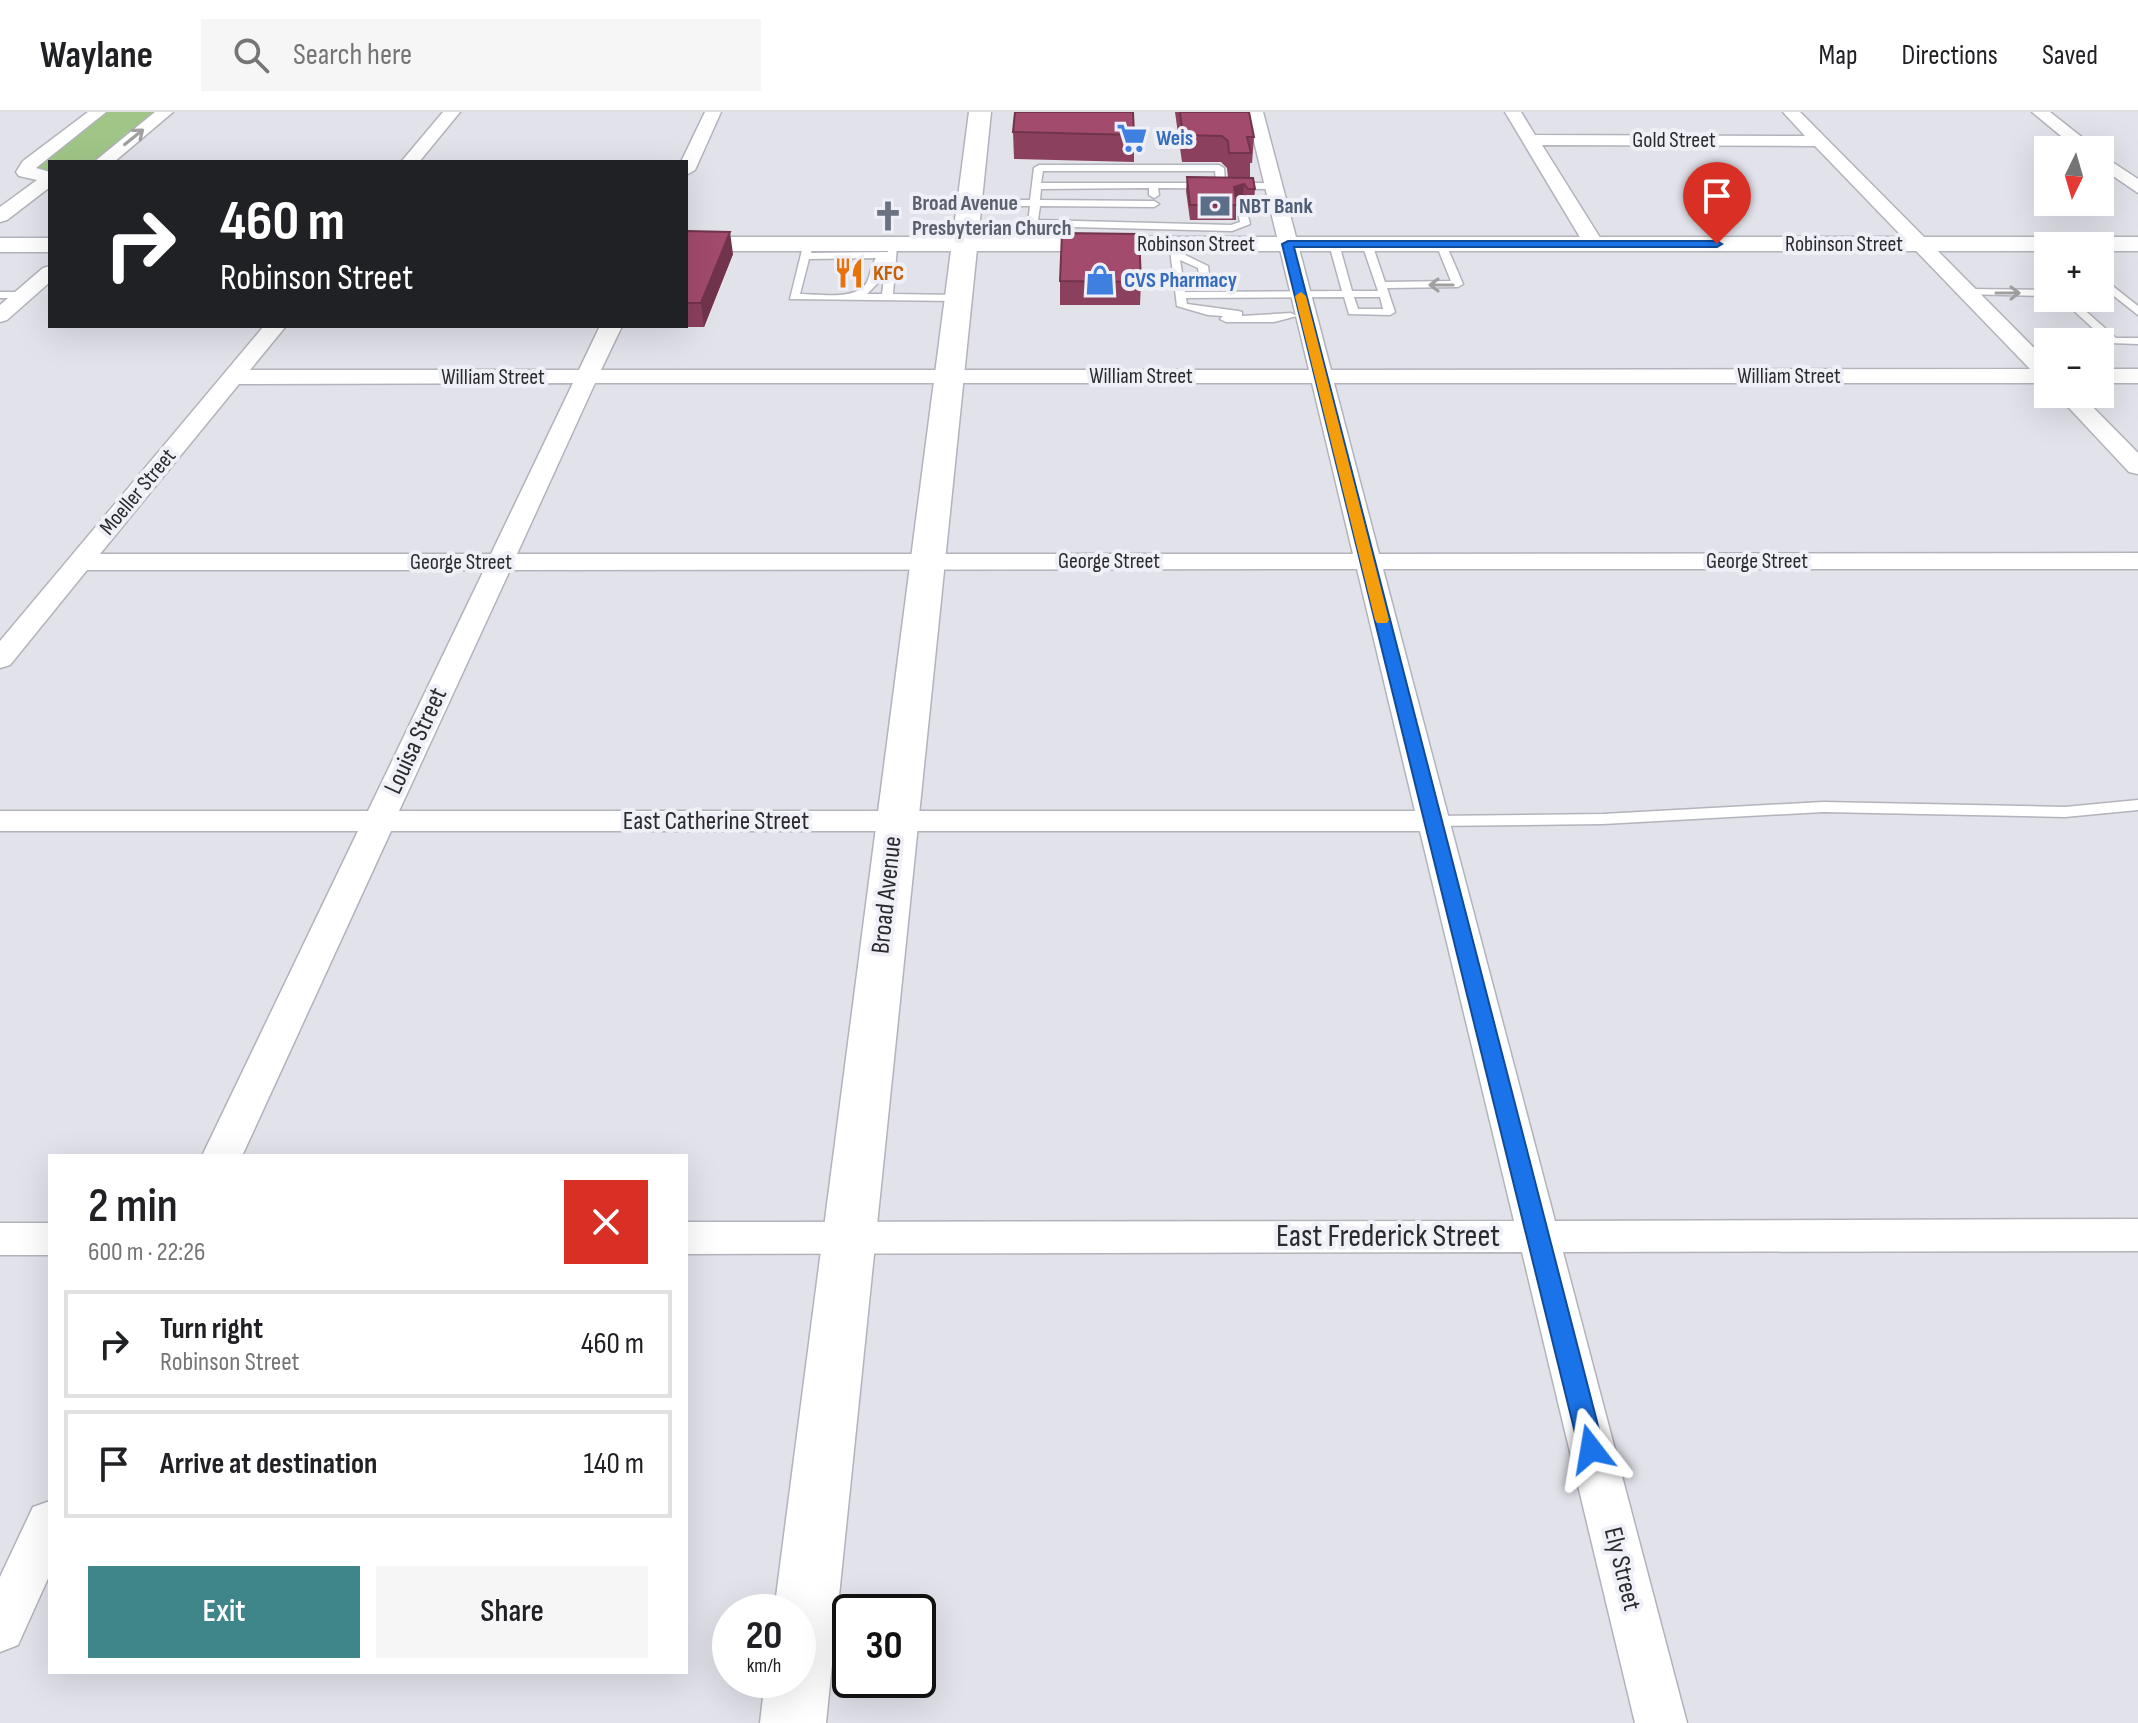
<!DOCTYPE html>
<meta charset="utf-8">
<style>
:root{--surface:#fff;--page:#f6f6f6;--text:#202124;--muted:#757577;--line:#e0e0e0;--accent:#3e8689}
body{margin:0;font-family:"Sofia Sans Condensed",sans-serif;background:var(--page);color:var(--text);height:100vh;display:flex;flex-direction:column;font-size:30px;white-space:nowrap}
*{box-sizing:border-box;margin:0}
p{font-size:26px;color:var(--muted)}
.icon{flex:none;width:44px;height:44px;fill:none;stroke:currentColor;stroke-width:2;stroke-linecap:round;stroke-linejoin:round}
.map{position:relative;flex:1;overflow:hidden}
.sheet{position:absolute;left:48px;top:1042px;width:640px;height:520px;display:flex;flex-direction:column;background:var(--surface);border-radius:0px;box-shadow:0 8px 32px #0002}
.sheet>*{flex:none}
.banner{position:absolute;left:48px;top:48px;width:640px;height:168px;border-radius:0px;box-shadow:0 8px 32px #0002;background:#202124;color:#fff;overflow:hidden}
.needle{width:52px;rotate:185deg}
.tools{position:absolute;left:2034px;top:24px;display:grid;gap:16px}
.tools a{display:grid;place-items:center;width:80px;height:80px;border-radius:0px;background:var(--surface);box-shadow:0 8px 32px #0002;font-size:40px}
.speed{position:absolute;left:712px;top:1482px;display:flex;gap:16px;font-size:40px;font-weight:700;text-align:center}
.speed>*{display:grid;place-content:center;width:104px;height:104px;border-radius:50%;background:var(--surface);box-shadow:0 8px 32px #0002;line-height:1}
.speed small{font-size:20px;font-weight:400}
.speed .limit{border:4px solid #111;border-radius:12px;background:#fff;color:#111}
.pin{position:absolute;display:grid;place-items:center;width:68px;height:68px;color:#fff;margin:-82px -34px;border-radius:50% 50% 50% 0;rotate:-45deg;box-shadow:0 0 8px #0007}
.pin .icon{rotate:45deg}
.me{position:absolute;width:88px;margin:-44px;rotate:346deg;stroke-linejoin:round;filter:drop-shadow(0 0 6px #0008)}
.turn{display:flex;align-items:center;gap:28px;height:168px;padding:0 40px;font-size:36px}
.turn .icon{width:104px;height:104px;stroke-width:2.5}
.turn b{display:block;font-size:56px;line-height:68px}
.round{display:grid;place-items:center;flex:none;width:84px;height:84px;border-radius:0px;background:var(--page)}
.summary{display:flex;align-items:center;justify-content:space-between;height:136px;padding:0 40px}
h1{font-size:48px;font-weight:600;line-height:60px}
.primary-button{display:flex;gap:16px;margin-top:auto;padding:16px 40px}
.primary-button a{flex:1;height:92px;border-radius:0px;background:var(--accent);color:#fff;font-size:32px;font-weight:600;line-height:92px;text-align:center}
.primary-button a+a{background:var(--page);color:var(--text)}
ul{padding:0;list-style:none}
li{display:flex;align-items:center;gap:24px;height:108px;margin:0 16px 12px;padding:0 24px;border:4px solid var(--line);border-radius:0px}
li div{flex:1}
li b{display:block;font-size:30px}
li em{font-style:normal}
header{display:flex;align-items:center;gap:48px;box-sizing:border-box;height:112px;padding:0 40px;background:var(--surface);border-bottom:2px solid var(--line)}
header strong{font-size:38px}
nav{display:flex;gap:44px;margin-inline-start:auto;font-size:28px}
.search{width:560px;height:72px;background:var(--page);display:flex;align-items:center;gap:20px;box-sizing:border-box;padding:0 28px;border-radius:0px;color:var(--muted);font-size:30px}
.map>svg:first-child{display:block}
</style>
<header>
<strong>Waylane</strong>
<div class="search"><svg class="icon" aria-label="search" viewBox="0 0 24 24"><circle cx="10" cy="10" r="6"/><path d="M15 15l6 6"/></svg>Search here</div>
<nav><a>Map</a><a>Directions</a><a>Saved</a></nav>
</header>
<div class="map">
<svg width="2138" height="1611" viewBox="0 0 2138 1611">
<rect width="100%" height="100%" fill="#e1e2ea"/>
<path fill="#9fc687" d="M 98,0 L 164,0 L 103,50 L 50,50 L 50,65 L 29,53 Z"/>
<g fill="none" stroke-linecap="round" stroke-linejoin="round">
<g stroke="#b2b3bb" stroke-width="3">
<path id="service" d="M 1039,53 L 1219,53 L 1224,56 L 1225,71 L 1273,71 L 1278,74 L 1273,77 L 1158,76 L 1159,83 L 1154,86 L 1149,83 L 1149,76 L 1041,77 L 1040,88 L 1154,89 L 1159,92 L 1154,95 L 1040,94 L 1038,108 L 1231,113 L 1240,110 L 1236,91 L 1244,89 L 1250,112 L 1232,119 L 1033,114 L 1028,111 L 1030,94 L 968,94 L 963,91 L 968,88 L 1030,88 L 1034,56 ZM 1043,59 L 1215,59 L 1216,71 L 1041,71 Z
M 1334,129 L 1339,132 L 1352,179 L 1378,179 L 1362,132 L 1367,129 L 1372,132 L 1385,170 L 1451,169 L 1436,132 L 1445,130 L 1463,172 L 1458,175 L 1387,176 L 1395,200 L 1390,203 L 1349,202 L 1344,185 L 1186,186 L 1187,192 L 1238,199 L 1242,200 L 1242,204 L 1291,201 L 1297,204 L 1274,210 L 1226,210 L 1220,207 L 1223,204 L 1208,203 L 1177,194 L 1169,130 L 1177,130 L 1179,140 L 1208,154 L 1209,162 L 1204,165 L 1199,162 L 1198,156 L 1180,148 L 1185,180 L 1342,179 L 1329,132 ZM 1354,185 L 1380,185 L 1383,197 L 1358,197 Z
M 804,130 L 813,132 L 811,141 L 888,140 L 889,135 L 897,135 L 893,182 L 957,183 L 962,186 L 957,189 L 790,187 ZM 876,146 C 871,153 871,162 867,170 C 857,189 819,182 800,182 L 809,147 ZM 886,150 L 882,182 L 867,182 L 877,172 L 883,151 Z
M 2100,164 L 2138,194 L 2138,203 L 2100,173 Z
M 1967,177 L 2048,178 L 2048,184 L 1963,182 L 1963,178 Z
M 0,180 L 24,180 L 29,183 L 24,186 L 0,186 Z
M 2060,186 L 2071,186 L 2116,226 L 2138,226 L 2138,232 L 2109,231 Z
M 2138,688 L 2138,698 L 2065,705 L 1823,700 L 1603,712 L 1432,714 L 1424,709 L 1432,704 L 1603,702 L 1823,690 L 2065,695 Z"/>
</g>
<g stroke="#b2b3bb" stroke-width="3">
<path id="minor" d="M 88,0 L 106,0 L 36,56 L 50,60 L 50,75 L 7,108 L 0,110 L 0,95 L 37,68 L 19,64 L 16,60 L 23,49 Z
M 155,0 L 173,0 L 114,50 L 94,50 Z
M 443,0 L 460,0 L 419,50 L 401,50 Z
M 705,0 L 721,0 L 695,58 L 686,63 L 686,50 L 681,50 Z
M 1247,0 L 1263,0 L 1331,258 L 2030,257 L 1815,34 L 1542,33 L 1604,132 L 1594,138 L 1584,132 L 1505,0 L 1521,0 L 1535,23 L 1805,24 L 1783,0 L 1800,0 L 2048,250 L 2048,271 L 1334,271 L 1379,442 L 2138,441 L 2138,457 L 1383,457 L 1555,1109 L 2138,1107 L 2138,1139 L 1563,1140 L 1687,1611 L 1635,1611 L 1522,1140 L 686,1142 L 686,1110 L 1514,1109 L 1420,719 L 391,719 L 242,1044 L 202,1044 L 358,719 L 0,719 L 0,699 L 368,699 L 484,458 L 87,458 L 10,553 L 0,556 L 0,529 L 264,214 L 286,214 L 250,258 L 579,258 L 600,214 L 622,214 L 601,258 L 1309,258 ZM 573,271 L 491,442 L 100,442 L 239,272 ZM 595,271 L 1312,271 L 1353,442 L 517,442 ZM 1357,457 L 1415,699 L 399,699 L 510,458 Z
M 2032,0 L 2050,0 L 2098,38 L 2078,38 Z
M 2100,42 L 2138,67 L 2138,81 L 2100,55 Z
M 50,154 L 50,170 L 7,208 L 0,210 L 0,193 L 43,156 Z
M 2100,257 L 2138,257 L 2138,271 L 2100,271 Z
M 2056,282 L 2080,282 L 2138,341 L 2138,362 L 2129,360 Z
M 0,1111 L 50,1111 L 50,1143 L 0,1143 Z
M 50,1389 L 50,1462 L 18,1533 L 0,1540 L 0,1465 L 33,1395 Z"/>
</g>
<g stroke="#b2b3bb" stroke-width="3">
<path id="tertiary" d="M 686,125 L 2138,125 L 2138,139 L 2100,139 L 2100,134 L 2048,134 L 2048,139 L 686,139 Z
M 0,126 L 50,126 L 50,140 L 0,140 Z"/>
</g>
<g stroke="#b2b3bb" stroke-width="3">
<path id="secondary" d="M 969,0 L 991,0 L 826,1611 L 760,1611 L 765,1568 L 798,1568 L 798,1500 L 774,1500 Z"/>
</g>
<use href="#service" fill="#fff" fill-rule="evenodd"/>
<use href="#minor" fill="#fff" fill-rule="evenodd"/>
<use href="#tertiary" fill="#fff" fill-rule="evenodd"/>
<use href="#secondary" fill="#fff" fill-rule="evenodd"/>
</g>
<path fill="#8b405d" d="M 1175,0 L 1249,0 L 1254,25 L 1252,51 L 1250,51 L 1250,66 L 1255,77 L 1254,91 L 1248,91 L 1243,86 L 1236,88 L 1236,108 L 1190,108 L 1186,79 L 1187,65 L 1228,65 L 1227,56 L 1221,50 L 1182,50 Z
M 1013,20 L 1134,23 L 1134,50 L 1014,47 Z
M 686,119 L 733,142 L 704,215 L 647,215 L 686,214 Z
M 1060,169 L 1141,170 L 1140,193 L 1060,193 Z"/>
<path fill="#71344c" d="M 1244,72 L 1243,86 L 1233,89 L 1234,75 Z
M 730,120 L 733,142 L 704,215 L 701,191 Z"/>
<path fill="#a24b6c" stroke="#71344c" stroke-width="2" d="M 1015,0 L 1133,0 L 1134,23 L 1013,20 Z
M 1180,0 L 1249,0 L 1254,25 L 1247,25 L 1251,41 L 1229,41 L 1228,29 L 1222,24 L 1183,23 Z
M 1187,65 L 1253,66 L 1255,77 L 1248,77 L 1244,72 L 1234,75 L 1237,93 L 1190,93 Z
M 686,119 L 730,120 L 701,191 L 686,191 Z
M 1062,121 L 1139,122 L 1141,170 L 1060,169 Z"/>
<defs><path id="oneway-shaft" d="M-6 0H5M1.5-3L5.5 0L1.5 3" fill="none" stroke-width="1.6" stroke-linecap="round" stroke-linejoin="round" transform="scale(2)"/></defs>
<g stroke="#a0a0a1">
<use href="#oneway-shaft" transform="translate(134 25) rotate(-39)"/>
<use href="#oneway-shaft" transform="translate(1441 173) rotate(180)"/>
<use href="#oneway-shaft" transform="translate(2008 181)"/>
</g>
<path fill="#1a73e8" stroke="#114b97" stroke-width="2" d="M 1288,129 L 1717,129 L 1722,132 L 1717,135 L 1294,135 L 1604,1337 L 1600,1345 L 1591,1348 L 1583,1345 L 1579,1337 L 1282,132 Z"/>
<path fill="#f59e0b" d="M 1301,180 L 1306,184 L 1389,508 L 1387,511 L 1377,511 L 1375,508 L 1295,184 Z"/>
<defs>
<g id="supermarket-bare" transform="scale(2.4)"><path d="M-6-5.5h2.5l.6 2H6L4.5 2H-2.5L-4.4-4H-6ZM-1.5 3.2a1.3 1.3 0 1 0 .1 0ZM3 3.2a1.3 1.3 0 1 0 .1 0Z" fill="#3f7fe0" stroke="#efeff8" stroke-width="2.5" paint-order="stroke"/></g>
<g id="bank-bare" transform="scale(2.4)"><path d="M-6-4H6V4H-6ZM0-2.3a2.3 2.3 0 1 0 0 4.6a2.3 2.3 0 1 0 0-4.6Z" fill="#5c6f8a" stroke="#efeff8" stroke-width="2.5" paint-order="stroke"/></g>
<g id="church-bare" transform="scale(2.4)"><path d="M-1.2-6h2.4v3.5h3.3v2.4h-3.3V6h-2.4V-.1h-3.3v-2.4h3.3Z" fill="#6b7280" stroke="#efeff8" stroke-width="2.5" paint-order="stroke"/></g>
<g id="restaurant-bare" transform="scale(2.4)"><path d="M-5-6h1v4h1v-4h1v4h1v-4h1v5L-1.5 .5V6h-2V.5L-5-1ZM5-6V6H3V1.5H1.5Q1.5-4 5-6Z" fill="#e8710a" stroke="#efeff8" stroke-width="2.5" paint-order="stroke"/></g>
<g id="shop-bare" transform="scale(2.4)"><path d="M-5-2.5h2.3a2.7 3.5 0 0 1 5.4 0H5L5.5 6h-11ZM-1.5-2.5h3a1.5 2.3 0 0 0-3 0Z" fill="#3f7fe0" stroke="#efeff8" stroke-width="2.5" paint-order="stroke"/></g>
</defs>
<g fill-rule="evenodd">
<use href="#supermarket-bare" x="1132" y="26"/>
<use href="#bank-bare" x="1215" y="94"/>
<use href="#church-bare" x="888" y="104"/>
<use href="#restaurant-bare" x="849" y="161"/>
<use href="#shop-bare" x="1100" y="168"/>
</g>
<g text-anchor="middle" dominant-baseline="central" stroke-width="8" stroke-linejoin="round" paint-order="stroke">
<g font-size="22" font-weight="bold" fill="#366cbe" stroke="#efeff8" text-anchor="start">
<text x="1156" y="26">Weis</text>
<text x="1124" y="168">CVS Pharmacy</text>
</g>
<g font-size="22" fill="#2b2b2e" stroke="#efeff8">
<text x="1674" y="28">Gold Street</text>
<text x="1196" y="132">Robinson Street</text>
<text x="1844" y="132">Robinson Street</text>
<text x="1141" y="264">William Street</text>
<text x="1789" y="264">William Street</text>
<text x="493" y="265">William Street</text>
<text transform="translate(138 380) rotate(-50)">Moeller Street</text>
<text x="1109" y="449">George Street</text>
<text x="1757" y="449">George Street</text>
<text x="461" y="450">George Street</text>
</g>
<g font-size="22" font-weight="bold" fill="#5b616d" stroke="#efeff8" text-anchor="start">
<text x="912" y="91">Broad Avenue<tspan x="912" dy="25">Presbyterian Church</tspan></text>
</g>
<g font-size="22" font-weight="bold" fill="#4e5e75" stroke="#efeff8" text-anchor="start">
<text x="1239" y="94">NBT Bank</text>
</g>
<g font-size="22" font-weight="bold" fill="#c56008" stroke="#efeff8" text-anchor="start">
<text x="873" y="161">KFC</text>
</g>
<g font-size="26" fill="#2b2b2e" stroke="#efeff8">
<text transform="translate(416 629) rotate(-65)">Louisa Street</text>
<text x="716" y="709">East Catherine Street</text>
<text transform="translate(887 783) rotate(-84)">Broad Avenue</text>
<text transform="translate(1622 1457) rotate(76)">Ely Street</text>
</g>
<g font-size="32" fill="#2b2b2e" stroke="#efeff8">
<text x="1388" y="1124">East Frederick Street</text>
</g>
</g>
</svg>
<div class="tools">
<a><svg class="needle" viewBox="-14 -14 28 28"><path d="M0-13l5 13h-10z" fill="#e53935"/><path d="M0 13l5-13h-10z" fill="#757577"/></svg></a>
<a>+</a>
<a>−</a>
</div>
<div class="speed"><div>20<small>km/h</small></div><div class="limit">30</div></div>
<div class="pin" style="left:1717px;top:132px;background:#d93025"><svg class="icon" aria-label="arrive" viewBox="0 0 24 24"><path d="M6 21V4h12l-3 4 3 4H6"/></svg></div>
<svg class="me" style="left:1591px;top:1337px" viewBox="-20 -20 40 40"><path d="M0-17L14 15 0 8-14 15z" fill="#1a73e8" stroke="#fff" stroke-width="4"/></svg>
<div class="banner">
<div class="turn"><svg class="icon" aria-label="right" viewBox="0 0 24 24"><path d="M7 20v-9h11M14 6l5 5-5 5"/></svg><div><b>460 m</b>Robinson Street</div></div>
</div>
<section class="sheet">
<div class="summary"><div><h1>2 min</h1><p>600 m · 22:26</p></div><a class="round" style="background:#d93025;color:#fff"><svg class="icon" aria-label="close" viewBox="0 0 24 24"><path d="M6 6l12 12M18 6L6 18"/></svg></a></div>
<ul>
<li><svg class="icon" aria-label="right" viewBox="0 0 24 24"><path d="M7 20v-9h11M14 6l5 5-5 5"/></svg><div><b>Turn right</b><p>Robinson Street</p></div><em>460 m</em></li>
<li><svg class="icon" aria-label="arrive" viewBox="0 0 24 24"><path d="M6 21V4h12l-3 4 3 4H6"/></svg><div><b>Arrive at destination</b></div><em>140 m</em></li>
</ul>
<div class="primary-button"><a>Exit</a><a>Share</a></div>
</section>
</div>
